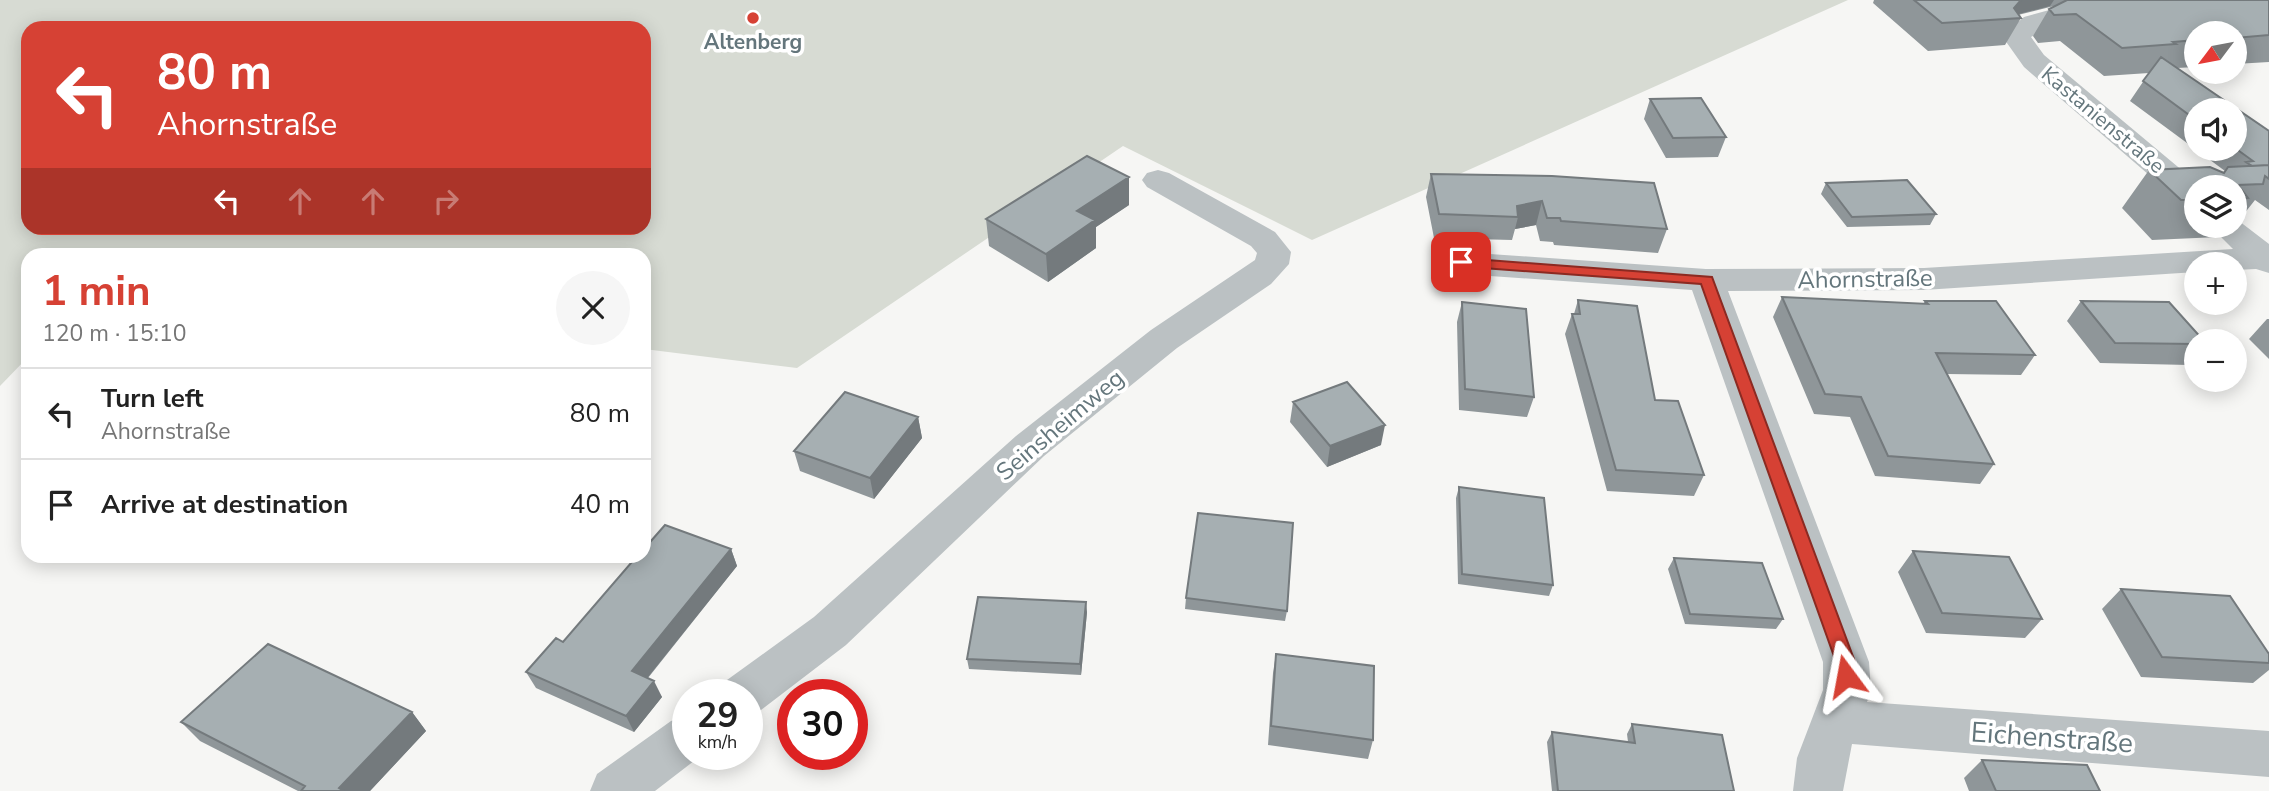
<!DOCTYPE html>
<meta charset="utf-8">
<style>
:root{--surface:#fff;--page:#f6f6f6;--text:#222;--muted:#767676;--line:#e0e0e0;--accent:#d64134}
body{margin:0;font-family:"Nunito Sans",sans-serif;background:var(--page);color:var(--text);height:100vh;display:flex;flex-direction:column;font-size:26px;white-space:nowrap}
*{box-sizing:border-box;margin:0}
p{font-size:23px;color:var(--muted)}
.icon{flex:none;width:38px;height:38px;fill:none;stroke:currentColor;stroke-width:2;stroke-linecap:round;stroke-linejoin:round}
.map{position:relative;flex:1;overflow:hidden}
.drawer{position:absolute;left:21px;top:248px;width:630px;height:315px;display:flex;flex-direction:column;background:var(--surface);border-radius:21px;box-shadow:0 4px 18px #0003}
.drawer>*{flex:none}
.top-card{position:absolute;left:21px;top:21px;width:630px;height:214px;border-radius:21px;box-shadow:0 4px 18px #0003;background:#d64134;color:#fff;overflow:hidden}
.needle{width:46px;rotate:238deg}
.controls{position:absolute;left:2184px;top:21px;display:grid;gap:14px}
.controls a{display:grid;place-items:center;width:63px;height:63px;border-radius:50%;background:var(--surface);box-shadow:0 4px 18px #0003;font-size:35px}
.speed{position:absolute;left:672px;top:679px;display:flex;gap:14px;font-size:35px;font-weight:700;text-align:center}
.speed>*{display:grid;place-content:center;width:91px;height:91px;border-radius:50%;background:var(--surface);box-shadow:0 4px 18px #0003;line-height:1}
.speed small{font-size:18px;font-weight:400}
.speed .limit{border:10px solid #d22;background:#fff;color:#111}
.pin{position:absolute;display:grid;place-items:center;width:60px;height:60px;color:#fff;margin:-30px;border-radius:14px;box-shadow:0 4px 10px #0006}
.me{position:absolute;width:77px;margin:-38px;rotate:347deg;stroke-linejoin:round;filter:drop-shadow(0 0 5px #0008)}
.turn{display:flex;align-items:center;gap:24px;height:147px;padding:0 21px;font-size:32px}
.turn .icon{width:91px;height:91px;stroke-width:2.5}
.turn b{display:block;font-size:49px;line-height:60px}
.lanes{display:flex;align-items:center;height:66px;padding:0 21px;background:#0003;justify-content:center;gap:35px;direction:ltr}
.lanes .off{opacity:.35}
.round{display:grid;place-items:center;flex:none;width:74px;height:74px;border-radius:37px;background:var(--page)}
.overview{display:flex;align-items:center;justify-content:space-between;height:119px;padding:0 21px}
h1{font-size:42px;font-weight:700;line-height:52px;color:var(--accent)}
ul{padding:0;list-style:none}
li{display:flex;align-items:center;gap:21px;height:91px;padding:0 21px;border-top:2px solid var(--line)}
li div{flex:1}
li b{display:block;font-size:26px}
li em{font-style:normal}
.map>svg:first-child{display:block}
</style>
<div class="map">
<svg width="2269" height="791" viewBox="0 0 2269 791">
<rect width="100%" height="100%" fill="#f6f6f4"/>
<path fill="#d7dbd3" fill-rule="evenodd" d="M 0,0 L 1848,0 L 1312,240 L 1123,146 L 797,368 L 644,349 L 644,256 L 28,256 L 28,357 L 0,386 ZM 28,28 L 644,28 L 644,228 L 28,228 Z"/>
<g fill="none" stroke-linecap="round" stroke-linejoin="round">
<path fill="#bbc1c3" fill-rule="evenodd" d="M 2053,9 L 2105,11 L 2109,17 L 2105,23 L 2049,26 L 2031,37 L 2044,55 L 2202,187 L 2196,187 L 2196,209 L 2185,206 L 2024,67 L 2002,36 L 2024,17 Z
M 1158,170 L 1169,173 L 1275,232 L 1291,252 L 1289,264 L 1271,284 L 1177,348 L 1044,456 L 846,645 L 761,710 L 747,715 L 747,695 L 720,695 L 727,680 L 814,617 L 1016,436 L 1151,330 L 1255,260 L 1257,253 L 1251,246 L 1147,187 L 1142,180 L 1147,173 Z
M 2235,218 L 2269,244 L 2269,273 L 2256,269 L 2235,270 L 2235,264 L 2196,264 L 2196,272 L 1924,290 L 1728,291 L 1869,662 L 1871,690 L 1867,702 L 2269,731 L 2269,777 L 1852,744 L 1843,791 L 1793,791 L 1797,758 L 1823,690 L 1823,662 L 1692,290 L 1461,274 L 1449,271 L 1444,263 L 1449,255 L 1461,252 L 1706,269 L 1924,268 L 2233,249 L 2210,226 L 2235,226 Z
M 688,715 L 688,754 L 703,754 L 655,791 L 590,791 L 597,774 L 671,721 Z"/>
</g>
<path fill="#8f9699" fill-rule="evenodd" d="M 1874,0 L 2269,0 L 2269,62 L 2235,64 L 2235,33 L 2196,33 L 2196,67 L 2177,68 L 2269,131 L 2269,210 L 2255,200 L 2240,219 L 2237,217 L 2235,220 L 2235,187 L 2196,187 L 2196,226 L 2227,226 L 2218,237 L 2152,240 L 2122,208 L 2149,170 L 2224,172 L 2225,171 L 2130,101 L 2149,73 L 2104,76 L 2060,41 L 2038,43 L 2033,36 L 2049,9 L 2054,6 L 2018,15 L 2021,18 L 2005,45 L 1928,51 L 1873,3 ZM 2196,110 L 2235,110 L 2235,149 L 2196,149 Z
M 1650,99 L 1726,137 L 1718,157 L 1666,158 L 1644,119 Z
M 1431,174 L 1667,229 L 1658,253 L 1554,245 L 1553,242 L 1540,241 L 1536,225 L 1515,229 L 1512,240 L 1434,238 L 1426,197 Z
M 1826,183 L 1936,214 L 1930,225 L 1847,227 L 1821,194 Z
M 1129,205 L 1096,227 L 1096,248 L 1048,282 L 989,246 L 986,219 Z
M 1782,297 L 1923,304 L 1925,301 L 2035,355 L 2021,375 L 1947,374 L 1994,464 L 1980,484 L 1875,476 L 1850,417 L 1814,414 L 1773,317 Z
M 1578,300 L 1655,400 L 1704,475 L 1694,496 L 1607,491 L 1565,334 L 1572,314 L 1574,314 Z
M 2081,301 L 2196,341 L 2196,356 L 2189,365 L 2100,363 L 2067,321 Z
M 1462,302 L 1534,397 L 1527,417 L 1459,410 L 1457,322 Z
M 2267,319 L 2269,319 L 2269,359 L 2249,339 Z
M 1293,402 L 1381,445 L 1327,467 L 1290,422 Z
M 918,417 L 922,438 L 874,499 L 800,471 L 794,451 Z
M 1459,487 L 1553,585 L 1549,596 L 1458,584 L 1456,498 Z
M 731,549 L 737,566 L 648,678 L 662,697 L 634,732 L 536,688 L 526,672 L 563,642 Z
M 1913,551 L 2042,619 L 2025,638 L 1926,633 L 1898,572 Z
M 1674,558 L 1783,619 L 1776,629 L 1685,624 L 1668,569 Z
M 2121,589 L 2269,654 L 2269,670 L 2253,683 L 2141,677 L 2102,609 Z
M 1186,598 L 1287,611 L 1285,621 L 1185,609 Z
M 1087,612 L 1081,675 L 969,669 L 967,659 Z
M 1276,654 L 1373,740 L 1368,759 L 1268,745 L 1273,673 Z
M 412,712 L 426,731 L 370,791 L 298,791 L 200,741 L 181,722 Z
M 1632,724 L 1734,791 L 1552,791 L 1547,742 L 1552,732 L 1628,742 L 1627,734 Z
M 1982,760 L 2100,791 L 1969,791 L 1964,778 Z"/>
<path fill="#747a7d" d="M 2021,0 L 2054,0 L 2050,6 L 2015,15 L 2014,8 Z
M 1129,177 L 1129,205 L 1096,227 L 1096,248 L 1048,282 L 1046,254 L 1077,211 Z
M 1542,201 L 1536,225 L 1515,229 L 1518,217 L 1517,206 Z
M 918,417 L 922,438 L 874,499 L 870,478 Z
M 1385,425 L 1381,445 L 1327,467 L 1330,446 Z
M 731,549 L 737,566 L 640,687 L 632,671 Z
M 1086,602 L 1087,612 L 1081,675 L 1080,664 Z
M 654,681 L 662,697 L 634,732 L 626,716 Z
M 412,712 L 426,731 L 370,791 L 341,791 L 339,788 Z"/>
<path fill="#a6afb2" stroke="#747a7d" stroke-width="2" d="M 1914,0 L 2021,0 L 2014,8 L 2021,18 L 1942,23 Z
M 2067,0 L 2269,0 L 2269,35 L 2235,38 L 2235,33 L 2196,33 L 2196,40 L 2173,42 L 2176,44 L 2122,48 L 2076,14 L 2054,15 L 2049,9 Z
M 2161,57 L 2269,131 L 2269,165 L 2252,166 L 2246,162 L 2253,161 L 2235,148 L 2235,110 L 2196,110 L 2196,120 L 2143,81 Z
M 1701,98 L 1726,137 L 1673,138 L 1650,99 Z
M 1087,156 L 1129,177 L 1077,211 L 1095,220 L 1046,254 L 986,219 Z
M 2269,165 L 2269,179 L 2265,176 L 2263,184 L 2238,185 L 2248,198 L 2235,199 L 2235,187 L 2196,187 L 2196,200 L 2181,200 L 2149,170 L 2210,167 L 2224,173 L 2228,167 Z
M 1431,174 L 1552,176 L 1654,183 L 1667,229 L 1561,221 L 1560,218 L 1547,218 L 1542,201 L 1517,206 L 1518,217 L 1439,214 Z
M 1907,180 L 1936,214 L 1852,217 L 1826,183 Z
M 1782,297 L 1928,304 L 1925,301 L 1996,301 L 2035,355 L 1936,353 L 1994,464 L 1888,456 L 1861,397 L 1825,394 Z
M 1578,300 L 1637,306 L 1655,400 L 1678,401 L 1704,475 L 1616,470 L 1572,314 L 1580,314 Z
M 2081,301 L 2169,302 L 2204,341 L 2196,341 L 2196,344 L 2115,343 Z
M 1462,302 L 1526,309 L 1534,397 L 1465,389 Z
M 1347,382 L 1385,425 L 1330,446 L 1293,402 Z
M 845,392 L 918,417 L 870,478 L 794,451 Z
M 1459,487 L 1544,498 L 1553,585 L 1462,574 Z
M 1198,513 L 1293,523 L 1287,611 L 1186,598 Z
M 665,525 L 731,549 L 632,671 L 654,681 L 626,716 L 526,672 L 556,638 L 563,642 L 637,556 L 644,556 L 644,549 Z
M 1913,551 L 2009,557 L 2042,619 L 1942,613 Z
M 1674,558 L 1762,563 L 1783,619 L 1690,614 Z
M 2121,589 L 2230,596 L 2269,654 L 2269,663 L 2162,657 Z
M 978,597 L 1086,602 L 1080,664 L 967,659 Z
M 268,644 L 412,712 L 339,788 L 344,791 L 301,791 L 305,786 L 181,722 Z
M 1276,654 L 1374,666 L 1373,740 L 1271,726 Z
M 1632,724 L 1722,735 L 1734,791 L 1558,791 L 1552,732 L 1635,743 Z
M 1982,760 L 2087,765 L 2100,791 L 1996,791 Z"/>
<path fill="#d64134" stroke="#8b2a22" stroke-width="2" d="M 1461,258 L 1712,277 L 1855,662 L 1853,682 L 1846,684 L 1839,682 L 1836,662 L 1701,284 L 1456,266 L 1454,262 Z"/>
<circle fill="#d64134" stroke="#fff" stroke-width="2.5" cx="753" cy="18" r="7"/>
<g text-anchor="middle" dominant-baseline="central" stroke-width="7" stroke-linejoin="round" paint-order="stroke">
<g font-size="21" font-weight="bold" fill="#64767c" stroke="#fff">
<text x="753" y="42">Altenberg</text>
</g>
<g font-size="21" fill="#64767c" stroke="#fff">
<text transform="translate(2103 120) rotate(40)">Kastanienstraße</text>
</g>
<g font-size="24" fill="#64767c" stroke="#fff">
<text transform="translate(1865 279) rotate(-1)">Ahornstraße</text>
<text transform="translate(1060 425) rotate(-40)">Seinsheimweg</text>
</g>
<g font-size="28" fill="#64767c" stroke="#fff">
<text transform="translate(2052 738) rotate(4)">Eichenstraße</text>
</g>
</g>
</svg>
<div class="controls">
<a><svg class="needle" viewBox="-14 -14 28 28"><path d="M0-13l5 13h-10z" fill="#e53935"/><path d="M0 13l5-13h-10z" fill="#767676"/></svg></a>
<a><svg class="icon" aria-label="sound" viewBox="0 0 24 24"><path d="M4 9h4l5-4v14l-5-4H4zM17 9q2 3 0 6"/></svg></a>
<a><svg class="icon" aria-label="layers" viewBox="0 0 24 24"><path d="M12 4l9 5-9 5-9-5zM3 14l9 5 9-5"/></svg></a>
<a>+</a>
<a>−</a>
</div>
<div class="speed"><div>29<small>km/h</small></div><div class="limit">30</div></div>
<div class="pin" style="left:1461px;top:262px;background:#d93025"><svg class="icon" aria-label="arrive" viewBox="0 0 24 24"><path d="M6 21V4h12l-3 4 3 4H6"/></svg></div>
<svg class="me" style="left:1846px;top:676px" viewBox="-20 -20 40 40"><path d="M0-17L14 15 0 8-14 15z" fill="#d64134" stroke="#fff" stroke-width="4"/></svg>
<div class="top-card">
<div class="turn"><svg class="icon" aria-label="left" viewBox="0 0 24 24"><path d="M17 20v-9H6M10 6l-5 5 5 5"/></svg><div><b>80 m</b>Ahornstraße</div></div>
<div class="lanes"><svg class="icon" aria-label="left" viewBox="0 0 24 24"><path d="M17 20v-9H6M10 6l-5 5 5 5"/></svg><svg class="icon off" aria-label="ahead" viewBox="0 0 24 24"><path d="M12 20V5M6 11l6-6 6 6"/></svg><svg class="icon off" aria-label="ahead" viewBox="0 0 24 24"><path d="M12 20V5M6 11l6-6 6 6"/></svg><svg class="icon off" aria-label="right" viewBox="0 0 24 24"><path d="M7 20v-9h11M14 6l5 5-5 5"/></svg></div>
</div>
<section class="drawer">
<div class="overview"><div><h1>1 min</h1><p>120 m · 15:10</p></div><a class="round"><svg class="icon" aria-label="close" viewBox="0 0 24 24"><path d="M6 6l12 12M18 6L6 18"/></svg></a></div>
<ul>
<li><svg class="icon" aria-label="left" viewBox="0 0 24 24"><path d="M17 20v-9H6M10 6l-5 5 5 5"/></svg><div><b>Turn left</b><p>Ahornstraße</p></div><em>80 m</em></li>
<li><svg class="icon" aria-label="arrive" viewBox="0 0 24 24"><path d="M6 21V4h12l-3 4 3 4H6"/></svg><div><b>Arrive at destination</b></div><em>40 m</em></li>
</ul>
</section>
</div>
